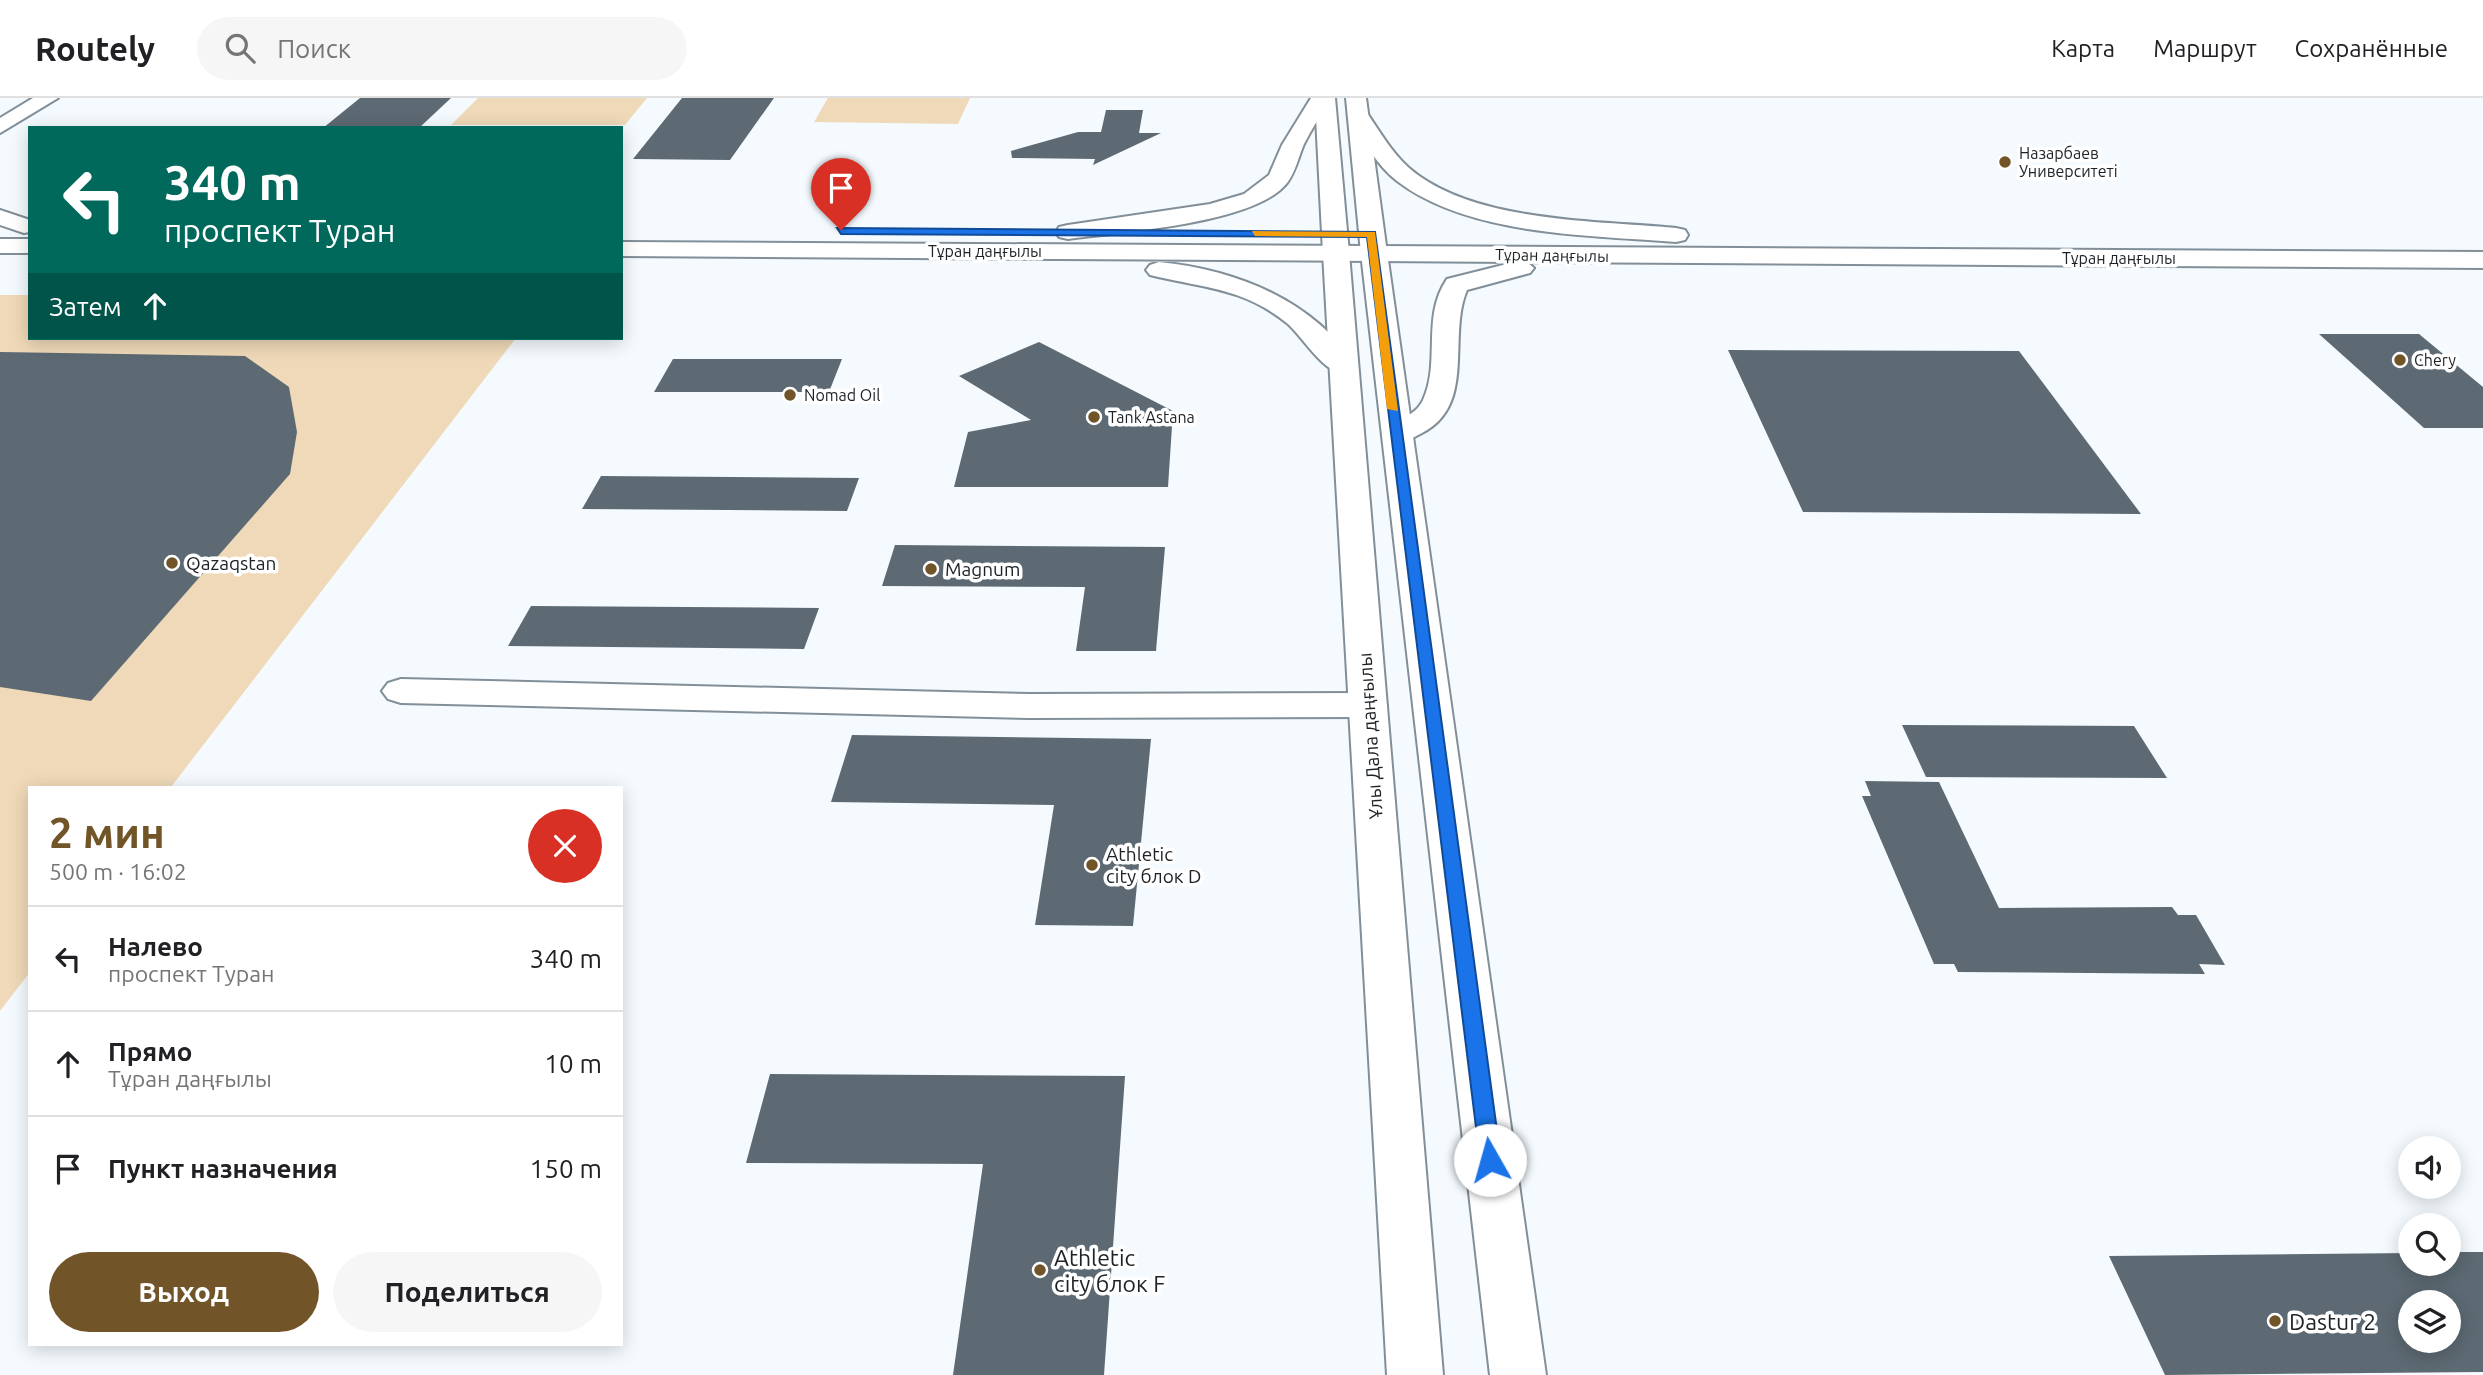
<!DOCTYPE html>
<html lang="ru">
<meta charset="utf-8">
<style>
:root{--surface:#fff;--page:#f6f6f6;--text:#202124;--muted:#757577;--line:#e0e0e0;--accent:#715528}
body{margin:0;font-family:Ubuntu,sans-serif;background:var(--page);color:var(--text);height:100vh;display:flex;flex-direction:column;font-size:26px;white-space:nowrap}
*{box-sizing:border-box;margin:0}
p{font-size:23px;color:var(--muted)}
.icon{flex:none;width:38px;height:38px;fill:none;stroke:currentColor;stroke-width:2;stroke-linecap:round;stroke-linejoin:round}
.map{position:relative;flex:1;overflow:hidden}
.sheet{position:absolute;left:28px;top:688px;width:595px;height:560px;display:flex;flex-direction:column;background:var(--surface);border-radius:0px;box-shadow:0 4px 18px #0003}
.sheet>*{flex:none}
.hud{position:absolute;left:28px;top:28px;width:595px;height:214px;border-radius:0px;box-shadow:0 4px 18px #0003;background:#00695c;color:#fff;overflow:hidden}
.buttons{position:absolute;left:2398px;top:1038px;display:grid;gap:14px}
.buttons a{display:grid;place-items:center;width:63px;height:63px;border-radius:50%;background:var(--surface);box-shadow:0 4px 18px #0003;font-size:35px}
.pin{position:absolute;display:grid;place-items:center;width:60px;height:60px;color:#fff;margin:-72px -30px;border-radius:50% 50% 50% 0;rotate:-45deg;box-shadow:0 0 7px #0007}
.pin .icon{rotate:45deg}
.me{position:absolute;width:77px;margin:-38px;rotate:353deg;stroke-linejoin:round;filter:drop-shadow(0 0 5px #0008)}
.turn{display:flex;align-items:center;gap:24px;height:147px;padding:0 21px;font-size:32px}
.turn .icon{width:91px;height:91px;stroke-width:2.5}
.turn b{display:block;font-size:49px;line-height:60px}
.then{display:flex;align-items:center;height:66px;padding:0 21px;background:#0003;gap:14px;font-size:26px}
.round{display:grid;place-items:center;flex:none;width:74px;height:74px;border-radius:37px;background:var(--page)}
.head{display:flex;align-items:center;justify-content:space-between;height:119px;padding:0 21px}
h1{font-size:42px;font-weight:700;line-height:52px;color:var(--accent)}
.cta{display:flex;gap:14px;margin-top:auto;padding:14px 21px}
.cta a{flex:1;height:80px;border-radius:42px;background:var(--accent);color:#fff;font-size:28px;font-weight:700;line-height:80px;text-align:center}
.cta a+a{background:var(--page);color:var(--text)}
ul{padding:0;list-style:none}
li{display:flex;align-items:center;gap:21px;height:105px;padding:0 21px;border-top:2px solid var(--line)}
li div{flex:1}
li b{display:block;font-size:26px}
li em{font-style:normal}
header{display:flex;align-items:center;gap:42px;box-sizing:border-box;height:98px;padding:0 35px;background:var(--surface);border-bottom:2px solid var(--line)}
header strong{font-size:33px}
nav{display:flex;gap:38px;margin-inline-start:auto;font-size:24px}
.search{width:490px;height:63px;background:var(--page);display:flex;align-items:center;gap:18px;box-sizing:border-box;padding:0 24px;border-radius:38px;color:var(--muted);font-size:26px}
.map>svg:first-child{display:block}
</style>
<header>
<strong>Routely</strong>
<div class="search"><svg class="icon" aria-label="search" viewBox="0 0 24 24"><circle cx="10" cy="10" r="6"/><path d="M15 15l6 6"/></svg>Поиск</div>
<nav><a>Карта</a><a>Маршрут</a><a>Сохранённые</a></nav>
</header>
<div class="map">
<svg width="2483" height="1277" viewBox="0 0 2483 1277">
<rect width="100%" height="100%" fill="#f4fafe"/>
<path fill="#efd9b8" d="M 478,0 L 647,0 L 625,27 L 451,27 Z
M 828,0 L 970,0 L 958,26 L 814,24 Z
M 0,197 L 30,197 L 30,240 L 516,240 L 171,689 L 30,690 L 30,874 L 0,913 Z"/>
<path fill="#5d6a73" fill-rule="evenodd" d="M 360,0 L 451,0 L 419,30 L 323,30 Z
M 682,0 L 774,0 L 730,62 L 633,61 Z
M 1106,12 L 1143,12 L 1139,35 L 1161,35 L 1093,67 L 1095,61 L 1012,60 L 1011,53 L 1078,34 L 1101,34 Z
M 2319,236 L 2419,236 L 2483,289 L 2483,330 L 2424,330 Z
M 1039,244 L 1173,313 L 1168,389 L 954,389 L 968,334 L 1031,322 L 959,278 Z
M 1728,252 L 2019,253 L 2141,416 L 1803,414 Z
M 0,254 L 245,258 L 289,289 L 297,334 L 290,376 L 91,603 L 0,589 Z
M 673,261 L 842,261 L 829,294 L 654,294 Z
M 601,378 L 859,380 L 847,413 L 582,411 Z
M 895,447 L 1165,449 L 1156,553 L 1076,553 L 1085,489 L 882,488 Z
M 531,508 L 819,510 L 804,551 L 508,548 Z
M 1902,627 L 2134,628 L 2167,680 L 1926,679 Z
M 852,637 L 1151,641 L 1133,828 L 1035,827 L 1054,707 L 831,704 Z
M 1865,683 L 1939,684 L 1999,810 L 2172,809 L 2178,817 L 2196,817 L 2225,867 L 2199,866 L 2205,876 L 1958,874 L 1954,866 L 1934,866 L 1862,698 L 1871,698 Z
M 770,976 L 1125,978 L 1104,1277 L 953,1277 L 983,1066 L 746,1065 Z
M 2448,1154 L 2483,1154 L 2483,1274 L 2165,1277 L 2109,1158 L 2410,1155 L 2410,1166 L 2448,1166 ZM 2410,1204 L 2448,1204 L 2448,1242 L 2410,1242 Z"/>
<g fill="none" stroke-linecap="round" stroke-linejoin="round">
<g stroke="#828f98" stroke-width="4">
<path id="minor" d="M 401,581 L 1029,596 L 1368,595 L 1381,598 L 1387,607 L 1381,616 L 1368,619 L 1029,620 L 401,605 L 388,601 L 382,593 L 388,585 Z"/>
</g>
<g stroke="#828f98" stroke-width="4">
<path id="tertiary" d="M 33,0 L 58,0 L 0,35 L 0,20 Z
M 1336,147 L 1345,150 L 1349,155 L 1443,1277 L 1387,1277 L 1323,155 L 1327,150 Z
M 1374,147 L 1383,150 L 1387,155 L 1546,1277 L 1490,1277 L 1361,155 L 1365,150 Z"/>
</g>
<g stroke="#828f98" stroke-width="4">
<path id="secondary" d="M 1315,0 L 1335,0 L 1349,155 L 1345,160 L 1327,160 L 1323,155 Z
M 1346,0 L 1366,0 L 1387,155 L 1383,160 L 1365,160 L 1361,155 Z"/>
</g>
<g stroke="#828f98" stroke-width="4">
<path id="primary" d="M 1311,0 L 1331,0 C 1322,15 1312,30 1304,46 C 1298,60 1296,73 1287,85 C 1255,126 1120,134 1068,141 L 1059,139 L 1056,134 L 1059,129 L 1068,127 L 1210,106 L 1244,96 L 1269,77 L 1282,47 Z
M 1359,14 L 1367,15 C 1380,34 1392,55 1409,70 C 1473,125 1596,122 1676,130 L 1685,132 L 1688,137 L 1685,142 L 1676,144 C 1589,137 1469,138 1397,83 C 1376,67 1363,41 1348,20 Z
M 0,112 L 30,122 L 30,134 L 24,135 L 0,127 Z
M 0,141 L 30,141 L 30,155 L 0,155 Z
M 621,144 L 2483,154 L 2483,170 L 1527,164 L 1534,170 L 1530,175 L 1467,192 C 1447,238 1477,307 1422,335 C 1409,342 1401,346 1386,342 L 1382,336 C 1392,321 1414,321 1423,302 C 1441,263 1421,219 1447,181 L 1515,164 L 621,158 Z
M 1159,164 C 1238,172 1312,202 1358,269 L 1354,275 C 1326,282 1307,243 1288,226 C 1243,189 1202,190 1150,177 L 1146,172 L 1150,167 Z"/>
</g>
<use href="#minor" fill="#fff" fill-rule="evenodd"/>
<use href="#tertiary" fill="#fff" fill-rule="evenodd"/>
<use href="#secondary" fill="#fff" fill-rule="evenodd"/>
<use href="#primary" fill="#fff" fill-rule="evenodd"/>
</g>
<path fill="#1a73e8" stroke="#114b97" stroke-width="2" d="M 837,130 L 1375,134 L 1501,1062 L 1498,1068 L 1490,1071 L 1483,1068 L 1480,1062 L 1367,139 L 841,136 Z"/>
<path fill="#f59e0b" d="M 1252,133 L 1375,134 L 1398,313 L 1387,311 L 1367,139 L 1255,138 Z"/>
<g fill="#715528" stroke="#fff" stroke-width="2.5">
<circle cx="2005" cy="64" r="7"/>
<circle cx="2400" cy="262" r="7"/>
<circle cx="790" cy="297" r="7"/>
<circle cx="1094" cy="319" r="7"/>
<circle cx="172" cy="465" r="7"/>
<circle cx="931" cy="471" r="7"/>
<circle cx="1092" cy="767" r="7"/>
<circle cx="1040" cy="1172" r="7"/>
<circle cx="2275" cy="1223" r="7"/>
</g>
<g text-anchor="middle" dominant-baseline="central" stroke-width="7" stroke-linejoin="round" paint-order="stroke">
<g font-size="16" fill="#1d2226" stroke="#fff" text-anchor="start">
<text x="2019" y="55">Назарбаев<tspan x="2019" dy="18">Университеті</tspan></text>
<text x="2414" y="262">Chery</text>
<text x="804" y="297">Nomad Oil</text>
<text x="1108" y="319">Tank Astana</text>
</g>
<g font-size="16" fill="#1d2226" stroke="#fff">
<text x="985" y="153">Тұран даңғылы</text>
<text transform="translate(1552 157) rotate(1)">Тұран даңғылы</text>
<text x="2119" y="160">Тұран даңғылы</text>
</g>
<g font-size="19" fill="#1d2226" stroke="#fff" text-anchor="start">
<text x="186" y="465">Qazaqstan</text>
<text x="945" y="471">Magnum</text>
<text x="1106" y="756">Athletic<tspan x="1106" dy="22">city блок D</tspan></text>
</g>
<g font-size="19" fill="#1d2226" stroke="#fff">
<text transform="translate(1370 638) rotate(-94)">Ұлы Дала даңғылы</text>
</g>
<g font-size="23" fill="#1d2226" stroke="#fff" text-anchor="start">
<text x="1054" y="1159">Athletic<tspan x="1054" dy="26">city блок F</tspan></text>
<text x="2289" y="1223">Dastur 2</text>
</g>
</g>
</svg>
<div class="buttons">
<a><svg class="icon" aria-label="sound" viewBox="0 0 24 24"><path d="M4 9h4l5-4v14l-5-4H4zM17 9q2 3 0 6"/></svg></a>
<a><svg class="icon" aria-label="search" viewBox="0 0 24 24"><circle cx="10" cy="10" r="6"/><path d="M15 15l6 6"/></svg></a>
<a><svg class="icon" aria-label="layers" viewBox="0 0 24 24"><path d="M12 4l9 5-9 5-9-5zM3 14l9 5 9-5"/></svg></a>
</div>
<div class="pin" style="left:841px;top:132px;background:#d93025"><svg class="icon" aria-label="arrive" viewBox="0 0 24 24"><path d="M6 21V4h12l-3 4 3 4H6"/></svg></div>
<svg class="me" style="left:1490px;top:1062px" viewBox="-20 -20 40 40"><circle r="19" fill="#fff"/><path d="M0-13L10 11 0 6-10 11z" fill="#1a73e8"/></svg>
<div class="hud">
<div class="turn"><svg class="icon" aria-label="left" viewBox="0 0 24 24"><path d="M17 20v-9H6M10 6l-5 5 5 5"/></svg><div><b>340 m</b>проспект Туран</div></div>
<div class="then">Затем<svg class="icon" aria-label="ahead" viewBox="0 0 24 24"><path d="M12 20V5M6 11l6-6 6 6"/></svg></div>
</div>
<section class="sheet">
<div class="head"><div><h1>2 мин</h1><p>500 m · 16:02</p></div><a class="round" style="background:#d93025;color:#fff"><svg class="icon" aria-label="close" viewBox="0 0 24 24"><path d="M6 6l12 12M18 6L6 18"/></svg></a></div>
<ul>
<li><svg class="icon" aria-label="left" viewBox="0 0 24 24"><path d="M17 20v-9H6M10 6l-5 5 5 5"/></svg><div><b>Налево</b><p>проспект Туран</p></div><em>340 m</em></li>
<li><svg class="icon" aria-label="ahead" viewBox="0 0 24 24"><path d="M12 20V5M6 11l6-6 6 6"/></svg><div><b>Прямо</b><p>Тұран даңғылы</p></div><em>10 m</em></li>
<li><svg class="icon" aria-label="arrive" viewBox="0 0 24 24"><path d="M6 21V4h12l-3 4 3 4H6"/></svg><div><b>Пункт назначения</b></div><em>150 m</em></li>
</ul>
<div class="cta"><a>Выход</a><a>Поделиться</a></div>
</section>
</div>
